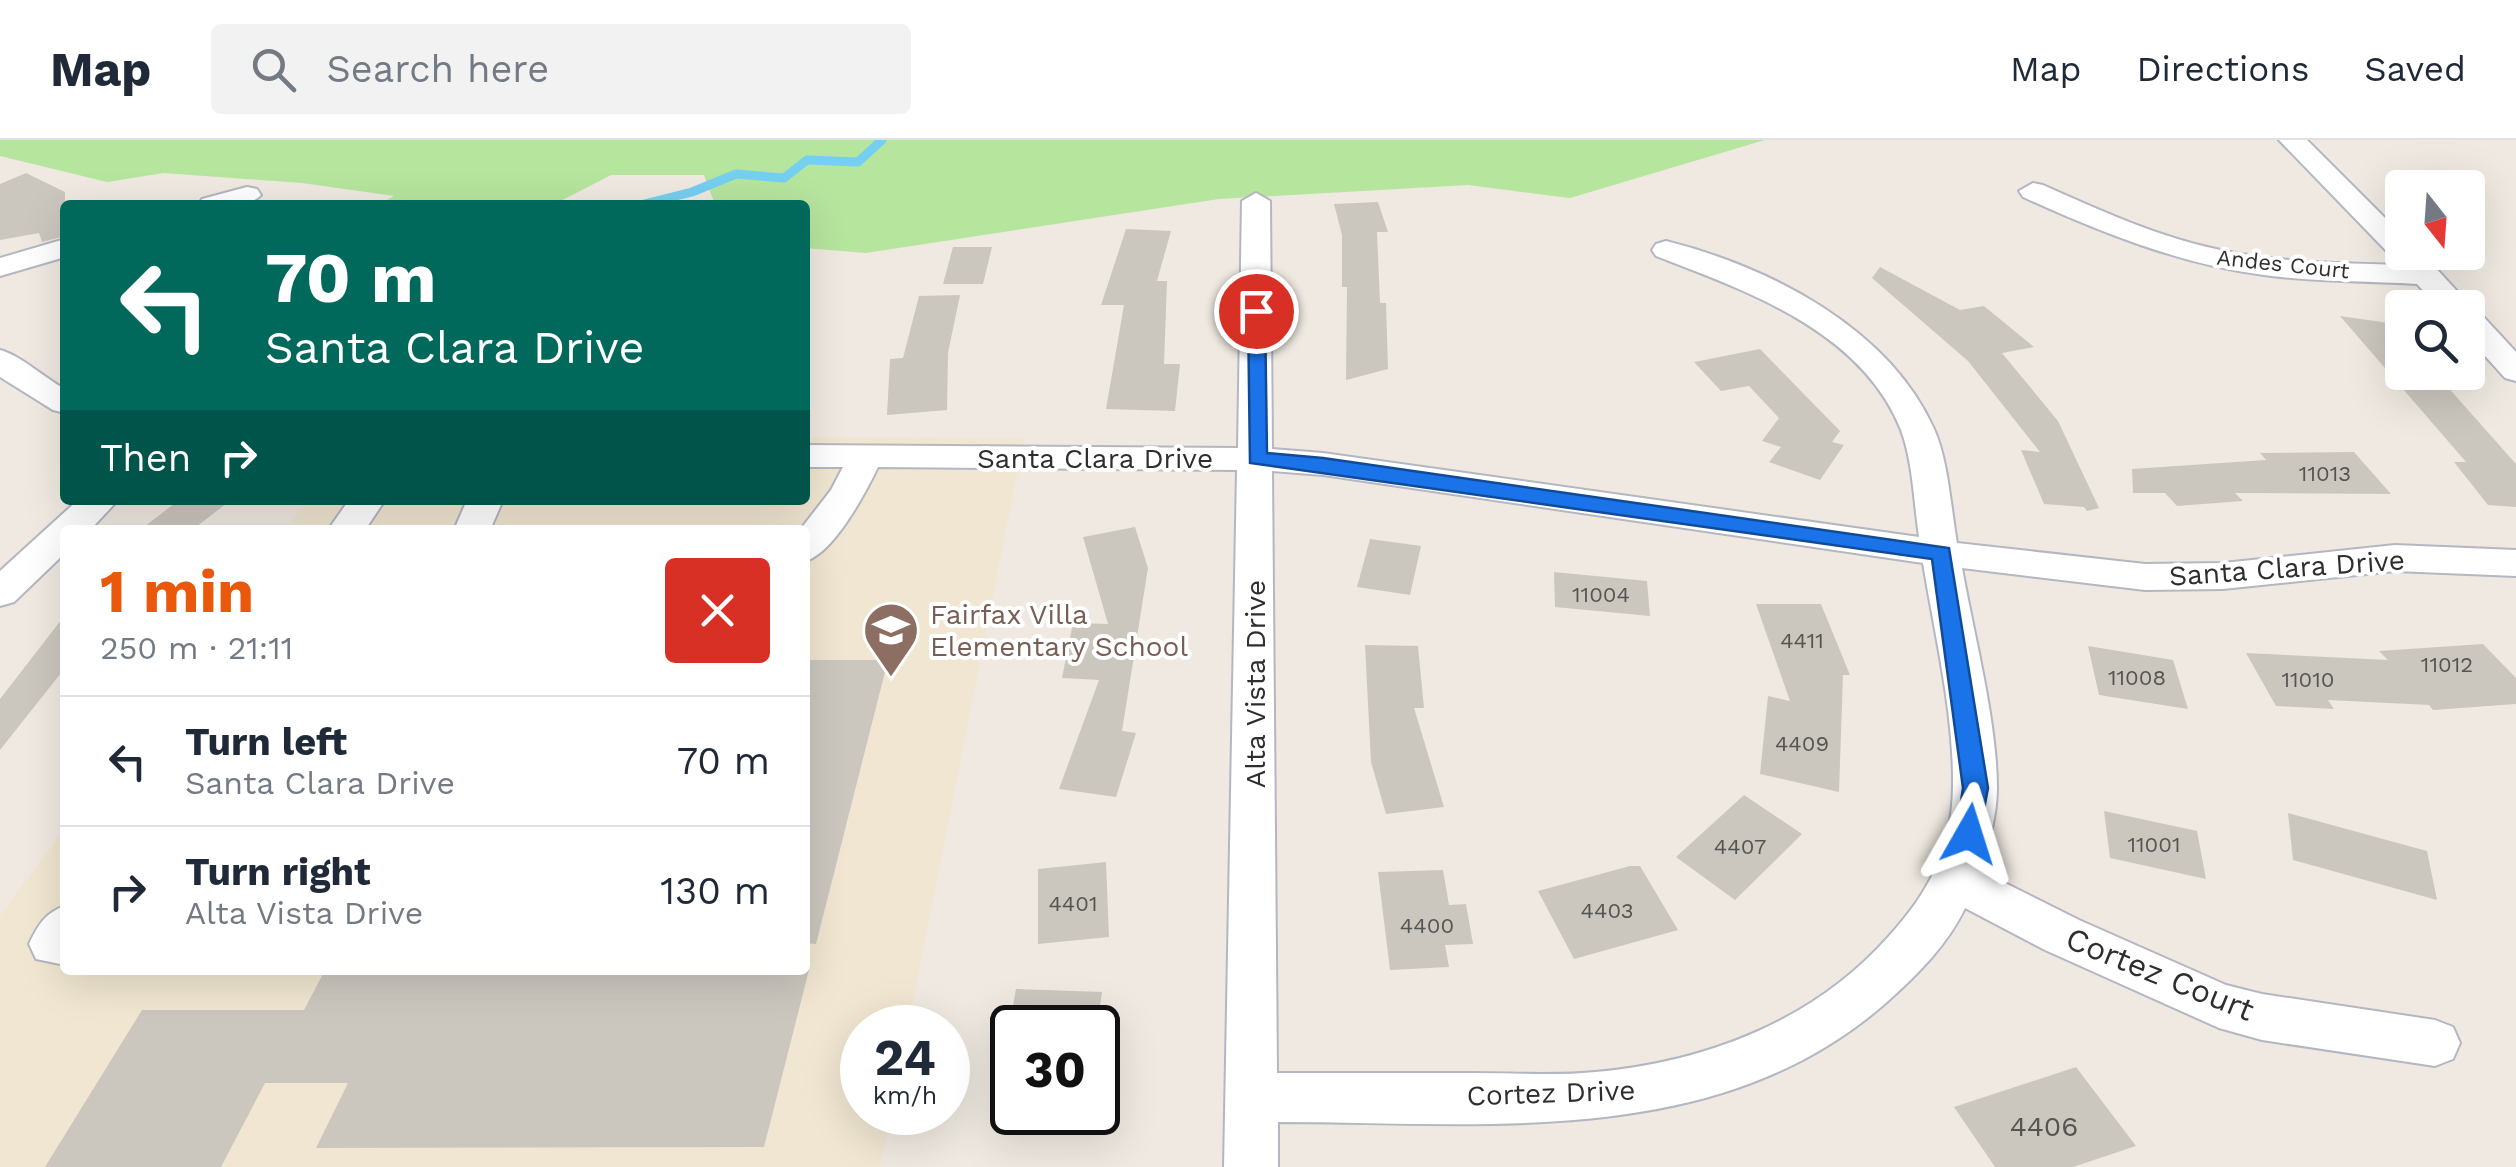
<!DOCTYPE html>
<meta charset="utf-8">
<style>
:root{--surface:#fff;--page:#f2f2f3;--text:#1f2937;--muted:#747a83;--line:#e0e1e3;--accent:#ea580c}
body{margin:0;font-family:"Work Sans",sans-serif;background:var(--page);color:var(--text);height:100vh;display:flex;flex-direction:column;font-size:38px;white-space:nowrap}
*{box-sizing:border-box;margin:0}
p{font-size:32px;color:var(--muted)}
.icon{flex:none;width:55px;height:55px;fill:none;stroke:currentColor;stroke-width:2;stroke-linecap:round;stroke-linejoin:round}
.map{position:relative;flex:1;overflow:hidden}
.panel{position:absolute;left:60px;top:385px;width:750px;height:450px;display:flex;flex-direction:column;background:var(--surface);border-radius:10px;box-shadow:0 10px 40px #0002}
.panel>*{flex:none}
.top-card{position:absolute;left:60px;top:60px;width:750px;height:305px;border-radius:10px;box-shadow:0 10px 40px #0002;background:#00695c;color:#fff;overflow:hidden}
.needle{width:65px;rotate:163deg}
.controls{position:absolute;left:2385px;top:30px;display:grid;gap:20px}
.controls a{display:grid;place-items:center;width:100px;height:100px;border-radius:10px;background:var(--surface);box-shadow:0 10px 40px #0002;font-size:50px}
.speed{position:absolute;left:840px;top:865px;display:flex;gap:20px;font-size:50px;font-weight:700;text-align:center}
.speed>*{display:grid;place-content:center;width:130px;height:130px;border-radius:50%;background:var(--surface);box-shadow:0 10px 40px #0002;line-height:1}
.speed small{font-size:25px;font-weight:400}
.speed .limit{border:5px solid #111;border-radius:15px;background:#fff;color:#111}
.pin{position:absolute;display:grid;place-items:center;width:85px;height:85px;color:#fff;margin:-42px;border:5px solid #fff;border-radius:50%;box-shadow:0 2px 10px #0007}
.me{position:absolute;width:110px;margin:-55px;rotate:6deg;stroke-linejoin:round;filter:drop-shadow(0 0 8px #0008)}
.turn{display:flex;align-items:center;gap:35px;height:210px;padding:0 40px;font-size:45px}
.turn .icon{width:130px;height:130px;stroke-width:2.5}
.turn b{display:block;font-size:70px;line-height:85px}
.then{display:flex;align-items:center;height:95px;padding:0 40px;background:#0003;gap:20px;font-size:38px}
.round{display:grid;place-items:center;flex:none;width:105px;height:105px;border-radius:10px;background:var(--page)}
.headline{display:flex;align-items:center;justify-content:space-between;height:170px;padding:0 40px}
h1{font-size:60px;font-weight:700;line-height:75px;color:var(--accent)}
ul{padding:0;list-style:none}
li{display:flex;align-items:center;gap:30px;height:130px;padding:0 40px;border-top:2px solid var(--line)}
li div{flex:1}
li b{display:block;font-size:38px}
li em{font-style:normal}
header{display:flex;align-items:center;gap:60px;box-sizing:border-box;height:140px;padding:0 50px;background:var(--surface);border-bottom:2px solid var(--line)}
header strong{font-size:48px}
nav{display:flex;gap:55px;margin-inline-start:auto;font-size:35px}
.search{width:700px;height:90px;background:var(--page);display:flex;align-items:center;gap:25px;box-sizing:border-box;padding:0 35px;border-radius:10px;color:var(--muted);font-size:38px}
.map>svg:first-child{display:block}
</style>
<header>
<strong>Map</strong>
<div class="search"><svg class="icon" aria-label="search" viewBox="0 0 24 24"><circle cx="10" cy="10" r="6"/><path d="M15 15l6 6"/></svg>Search here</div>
<nav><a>Map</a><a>Directions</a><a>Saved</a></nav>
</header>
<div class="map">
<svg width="2516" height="1027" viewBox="0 0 2516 1027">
<rect width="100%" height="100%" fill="#efe9e1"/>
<path fill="#f0e6d1" d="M 805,297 L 1024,298 L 908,887 L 862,888 L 862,972 L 891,973 L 880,1027 L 0,1027 L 0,776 L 65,688 L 65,830 L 805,830 L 805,390 L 285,390 L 307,360 L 805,360 Z"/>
<path fill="#b6e59e" d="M 0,0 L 1765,0 L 1570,58 L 1468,45 L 1219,59 L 866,113 L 805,108 L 805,65 L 715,65 L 704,35 L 611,35 L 553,65 L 378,65 L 394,56 L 302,43 L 164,33 L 107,42 L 0,16 Z"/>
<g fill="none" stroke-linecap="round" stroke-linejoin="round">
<path stroke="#75cff0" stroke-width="9" d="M 640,65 L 692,52 L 736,34 L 784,38 L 807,20 L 858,22 L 882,0"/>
</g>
<path fill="#cbc7bf" d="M 26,33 L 65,52 L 65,96 L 42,102 L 39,93 L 0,100 L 0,44 Z
M 1378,62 L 1388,92 L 1377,92 L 1380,163 L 1386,163 L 1388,229 L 1346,240 L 1347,147 L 1342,147 L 1342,95 L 1334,64 Z
M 1126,89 L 1171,91 L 1157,141 L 1167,141 L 1164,224 L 1180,224 L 1175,271 L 1106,269 L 1124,165 L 1101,165 Z
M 953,107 L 992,107 L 983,144 L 943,144 Z
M 1880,127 L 1960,170 L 1984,166 L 2034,207 L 2002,213 L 2058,281 L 2099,368 L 2087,371 L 2084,367 L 2044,364 L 2021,310 L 2040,312 L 1968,221 L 1872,138 Z
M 960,155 L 948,213 L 947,270 L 887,275 L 890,219 L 903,218 L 919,156 Z
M 2340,176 L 2389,183 L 2402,206 L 2402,232 L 2437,235 L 2516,324 L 2516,367 L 2488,365 L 2454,322 L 2466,322 Z
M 1760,209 L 1840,291 L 1832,302 L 1844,305 L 1820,340 L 1769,322 L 1781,307 L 1762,301 L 1779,278 L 1749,246 L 1721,251 L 1694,222 Z
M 2354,312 L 2391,354 L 2235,353 L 2243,361 L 2177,366 L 2165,353 L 2133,353 L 2132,329 L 2266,320 L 2260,313 Z
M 179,360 L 231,360 L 192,390 L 140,390 Z
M 1135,387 L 1148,428 L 1122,591 L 1136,593 L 1116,657 L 1059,649 L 1099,540 L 1062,538 L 1073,483 L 1108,484 L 1083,397 Z
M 1370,399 L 1421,406 L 1410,455 L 1357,447 Z
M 1554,432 L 1647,441 L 1650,476 L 1555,467 Z
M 1756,464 L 1821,464 L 1850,535 L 1843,535 L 1839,652 L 1760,634 L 1768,556 L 1790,561 Z
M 65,475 L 65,528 L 0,610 L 0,559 Z
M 2483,504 L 2516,538 L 2516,564 L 2433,570 L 2429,565 L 2328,560 L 2334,569 L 2276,566 L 2246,513 L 2388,520 L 2379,511 Z
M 1365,505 L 1418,506 L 1424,568 L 1414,568 L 1444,667 L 1386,674 L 1371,622 Z
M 2088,506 L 2173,520 L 2188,569 L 2099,555 Z
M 805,520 L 888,520 L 816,804 L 805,803 Z
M 1744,655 L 1802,694 L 1735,760 L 1676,717 Z
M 2104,671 L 2197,691 L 2206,739 L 2110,718 Z
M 2288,673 L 2427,711 L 2437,760 L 2293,720 Z
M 1106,722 L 1109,797 L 1038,804 L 1038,729 Z
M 1630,726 L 1640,726 L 1678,790 L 1574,819 L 1538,751 Z
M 1443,730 L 1449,765 L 1466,764 L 1473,804 L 1445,805 L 1449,827 L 1390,830 L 1378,732 Z
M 325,830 L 809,830 L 764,1007 L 316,1008 L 348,943 L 265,943 L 221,1027 L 45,1027 L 142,870 L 304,870 Z
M 1016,849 L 1102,852 L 1097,888 L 1009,888 Z
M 2076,927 L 2136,1006 L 2073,1027 L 1995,1027 L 1954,967 Z"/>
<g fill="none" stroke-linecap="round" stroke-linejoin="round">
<g stroke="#b4b7c1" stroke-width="4">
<path id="minor" d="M 2279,0 L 2307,0 L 2402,95 L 2402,112 L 2421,112 L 2467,162 L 2470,170 L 2479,172 L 2516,212 L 2516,241 L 2505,238 L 2468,197 L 2468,168 L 2439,168 L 2417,144 C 2366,141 2314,142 2264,135 C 2179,124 2100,92 2023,57 L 2019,51 L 2033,43 L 2043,45 C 2099,70 2156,96 2216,109 C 2277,123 2339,123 2400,125 Z
M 247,47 L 257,49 L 261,55 C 246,70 219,65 198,65 L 202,59 Z
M 1256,53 L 1270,61 L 1272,309 L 1323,313 L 1919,397 C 1914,364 1913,322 1901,290 C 1862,191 1747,151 1656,116 L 1652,110 L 1656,104 L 1666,101 C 1770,127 1889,188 1934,289 C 1948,319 1951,369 1957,403 L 2145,424 L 2223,423 L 2395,405 L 2516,410 L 2516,436 L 2395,431 L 2223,449 L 2145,450 L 1962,428 C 1974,495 1997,582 1997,648 C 1997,676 1988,704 1981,731 L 2079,780 L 2226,845 L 2262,854 L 2435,880 L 2453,887 L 2460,903 L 2453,919 L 2435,926 L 2262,900 L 2219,888 L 2045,810 L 1965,768 C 1948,804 1918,834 1888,861 C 1719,1011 1488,982 1278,982 L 1278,1027 L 1224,1027 L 1237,330 L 878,327 C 865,354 833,414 805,421 L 805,390 L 800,390 L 831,350 L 843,327 L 805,327 L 805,305 L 1238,308 L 1242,61 ZM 1272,331 L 1323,335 L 1923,423 C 1935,496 1954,573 1953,647 C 1952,709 1929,752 1889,796 C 1814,881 1706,922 1595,932 C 1555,936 1514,933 1474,933 C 1408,933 1343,933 1277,933 Z
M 65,99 L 65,117 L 0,136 L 0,118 Z
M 0,210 C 22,216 44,238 65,249 L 65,273 L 53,270 L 0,237 Z
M 78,360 L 118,360 L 90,390 L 65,390 L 65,413 L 14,462 L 0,466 L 0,431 Z
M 349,360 L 385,360 L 365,390 L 328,390 Z
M 467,360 L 503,360 L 490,390 L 454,390 Z
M 65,766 L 65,825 L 36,819 L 29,804 C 38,785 45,773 65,766 Z"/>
</g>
<use href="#minor" fill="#fff" fill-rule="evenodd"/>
</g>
<path fill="#1a73e8" stroke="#114b97" stroke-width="2.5" d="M 1256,166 L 1265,171 L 1267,313 L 1323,318 L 1949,408 L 1988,648 L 1978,701 L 1969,704 L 1960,701 L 1956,694 L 1963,648 L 1932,419 L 1250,323 L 1248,171 Z"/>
<defs>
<g id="school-pin" transform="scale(2.875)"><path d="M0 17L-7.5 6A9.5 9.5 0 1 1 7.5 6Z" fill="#8d6e63" stroke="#fff"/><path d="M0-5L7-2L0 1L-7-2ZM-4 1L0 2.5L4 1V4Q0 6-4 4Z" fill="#fff"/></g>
</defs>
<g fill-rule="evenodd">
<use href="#school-pin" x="891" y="490"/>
</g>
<g text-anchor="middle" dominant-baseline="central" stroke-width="8" stroke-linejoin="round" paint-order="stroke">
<g font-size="22" fill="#2e2e2e" stroke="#fff">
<text transform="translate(2283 124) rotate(6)">Andes Court</text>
</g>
<g font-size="22" fill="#555452">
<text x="2325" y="333">11013</text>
<text x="1601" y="454">11004</text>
<text x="1802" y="500">4411</text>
<text x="2447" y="524">11012</text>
<text x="2137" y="537">11008</text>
<text x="2308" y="539">11010</text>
<text x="1802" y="603">4409</text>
<text x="2154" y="704">11001</text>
<text x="1740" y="706">4407</text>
<text x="1073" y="763">4401</text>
<text x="1607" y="770">4403</text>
<text x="1427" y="785">4400</text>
</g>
<g font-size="28" fill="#2e2e2e" stroke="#fff">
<text x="1095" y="318">Santa Clara Drive</text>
<text transform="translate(2287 428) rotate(-4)">Santa Clara Drive</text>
<text transform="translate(1255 544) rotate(-90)">Alta Vista Drive</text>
<text transform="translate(1551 953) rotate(-2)">Cortez Drive</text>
</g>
<g font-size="28" fill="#785e54" stroke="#fff" text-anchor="start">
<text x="930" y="474">Fairfax Villa<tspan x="930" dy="32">Elementary School</tspan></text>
</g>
<g font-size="28" fill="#555452">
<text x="2044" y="986">4406</text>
</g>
<g font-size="32" fill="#2e2e2e" stroke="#fff">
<text transform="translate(2160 834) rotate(22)">Cortez Court</text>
</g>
</g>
</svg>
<div class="controls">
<a><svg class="needle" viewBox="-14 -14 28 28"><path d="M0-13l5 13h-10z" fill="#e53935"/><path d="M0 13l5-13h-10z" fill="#747a83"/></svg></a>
<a><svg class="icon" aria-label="search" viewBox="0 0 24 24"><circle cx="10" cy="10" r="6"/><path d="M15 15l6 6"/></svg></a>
</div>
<div class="speed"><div>24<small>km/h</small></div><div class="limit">30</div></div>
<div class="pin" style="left:1256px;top:171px;background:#d93025"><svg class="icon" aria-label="arrive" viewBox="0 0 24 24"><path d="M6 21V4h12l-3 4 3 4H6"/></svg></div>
<svg class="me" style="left:1969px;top:694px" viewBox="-20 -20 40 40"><path d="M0-17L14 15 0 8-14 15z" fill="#1a73e8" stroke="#fff" stroke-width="4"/></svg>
<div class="top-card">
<div class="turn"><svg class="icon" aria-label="left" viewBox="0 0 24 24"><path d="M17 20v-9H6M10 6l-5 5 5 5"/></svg><div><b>70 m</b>Santa Clara Drive</div></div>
<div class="then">Then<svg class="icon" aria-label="right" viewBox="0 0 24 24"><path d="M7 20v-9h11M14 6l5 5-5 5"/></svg></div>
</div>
<section class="panel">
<div class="headline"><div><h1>1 min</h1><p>250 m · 21:11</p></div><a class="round" style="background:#d93025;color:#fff"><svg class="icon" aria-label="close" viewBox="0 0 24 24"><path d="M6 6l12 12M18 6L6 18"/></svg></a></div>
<ul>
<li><svg class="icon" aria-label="left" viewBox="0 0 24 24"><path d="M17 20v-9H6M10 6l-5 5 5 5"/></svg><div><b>Turn left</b><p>Santa Clara Drive</p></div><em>70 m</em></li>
<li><svg class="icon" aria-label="right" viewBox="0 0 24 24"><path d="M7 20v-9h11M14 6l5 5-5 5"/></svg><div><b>Turn right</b><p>Alta Vista Drive</p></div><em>130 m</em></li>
</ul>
</section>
</div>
